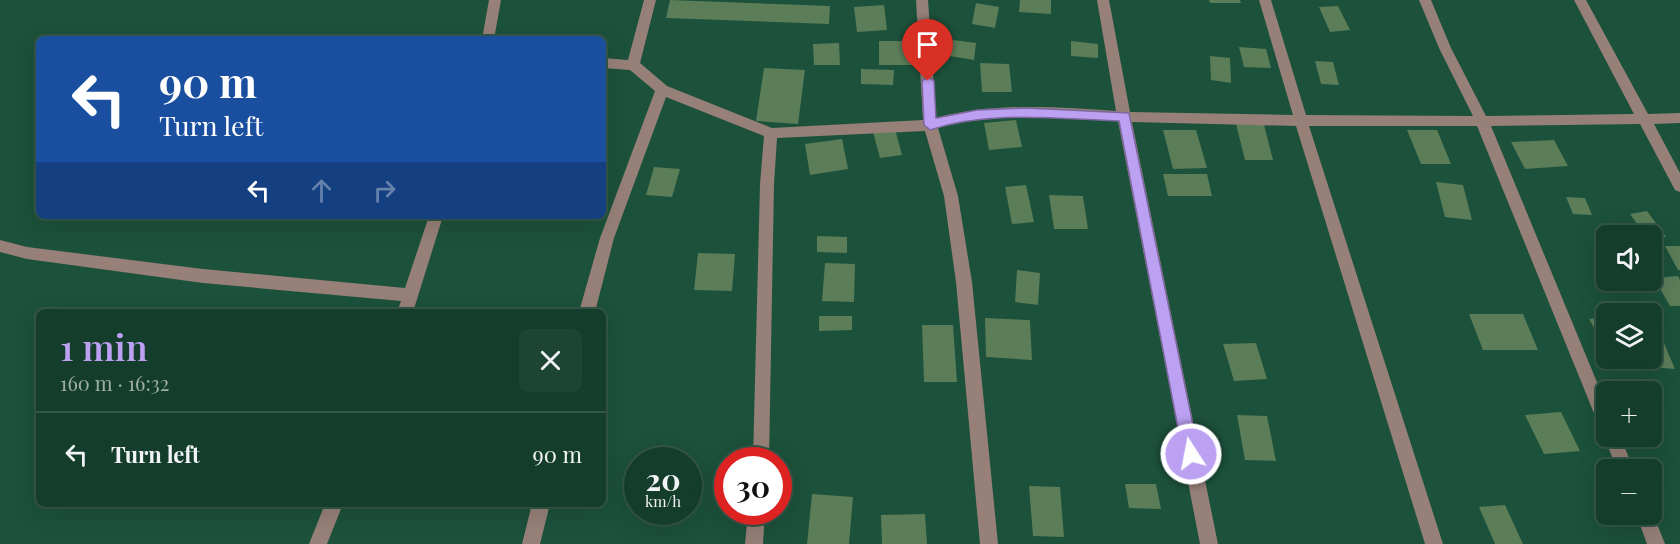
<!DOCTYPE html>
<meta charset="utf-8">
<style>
:root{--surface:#153d2c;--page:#1e4434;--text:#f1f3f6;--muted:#9daea9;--line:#345648;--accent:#bca0f2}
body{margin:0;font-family:"Playfair Display",serif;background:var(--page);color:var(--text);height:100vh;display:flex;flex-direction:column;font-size:22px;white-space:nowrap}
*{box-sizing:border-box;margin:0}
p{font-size:20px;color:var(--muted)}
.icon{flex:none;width:33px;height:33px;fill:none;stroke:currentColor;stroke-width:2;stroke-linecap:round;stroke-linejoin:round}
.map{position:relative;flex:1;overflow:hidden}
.side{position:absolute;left:36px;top:309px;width:570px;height:198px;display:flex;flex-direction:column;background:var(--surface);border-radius:9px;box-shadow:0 6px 24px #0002,0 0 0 2px var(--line)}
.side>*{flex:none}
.guide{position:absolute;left:36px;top:36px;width:570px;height:183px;border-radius:9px;box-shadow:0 6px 24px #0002,0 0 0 2px var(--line);background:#1a4fa0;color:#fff;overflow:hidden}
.buttons{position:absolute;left:1596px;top:225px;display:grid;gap:12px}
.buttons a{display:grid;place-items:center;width:66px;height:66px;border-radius:9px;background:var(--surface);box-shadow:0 6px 24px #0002,0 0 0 2px var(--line);font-size:30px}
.speed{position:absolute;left:624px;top:447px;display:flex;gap:12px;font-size:30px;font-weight:700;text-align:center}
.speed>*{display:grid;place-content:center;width:78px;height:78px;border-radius:50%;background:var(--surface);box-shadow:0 6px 24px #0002,0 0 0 2px var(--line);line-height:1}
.speed small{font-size:15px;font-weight:400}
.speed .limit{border:9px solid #d22;background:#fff;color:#111}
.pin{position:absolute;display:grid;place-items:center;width:51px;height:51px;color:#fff;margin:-62px -26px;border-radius:50% 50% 50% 0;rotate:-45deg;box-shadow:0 0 6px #0007}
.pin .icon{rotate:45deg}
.me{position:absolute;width:66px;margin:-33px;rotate:349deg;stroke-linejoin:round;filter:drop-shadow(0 0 4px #0008)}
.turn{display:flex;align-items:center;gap:21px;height:126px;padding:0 24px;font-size:27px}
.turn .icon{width:78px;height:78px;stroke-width:2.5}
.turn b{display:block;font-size:42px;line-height:51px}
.lanes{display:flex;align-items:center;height:57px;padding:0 24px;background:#0003;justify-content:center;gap:30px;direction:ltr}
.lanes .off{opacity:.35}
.round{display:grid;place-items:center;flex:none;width:63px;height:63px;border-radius:9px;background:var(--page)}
.summary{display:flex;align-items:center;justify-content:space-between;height:102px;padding:0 24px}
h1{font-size:36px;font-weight:600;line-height:45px;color:var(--accent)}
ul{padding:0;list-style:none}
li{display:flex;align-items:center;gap:18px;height:84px;padding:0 24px;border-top:2px solid var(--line)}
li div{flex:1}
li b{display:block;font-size:22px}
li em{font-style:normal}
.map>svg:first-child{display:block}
</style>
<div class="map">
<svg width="1680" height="544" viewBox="0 0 1680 544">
<rect width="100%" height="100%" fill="#1c513b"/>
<path fill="#5b7d58" d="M 670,0 L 830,6 L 829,24 L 666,18 Z
M 1020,0 L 1051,0 L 1051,14 L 1019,12 Z
M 1209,0 L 1240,0 L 1241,3 L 1210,3 Z
M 976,3 L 999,7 L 995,28 L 972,24 Z
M 884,5 L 887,30 L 857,32 L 854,7 Z
M 1338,6 L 1350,30 L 1330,32 L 1319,7 Z
M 953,40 L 976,43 L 974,60 L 950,56 Z
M 879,41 L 917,41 L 918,65 L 879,65 Z
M 1071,41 L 1098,44 L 1098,58 L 1071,56 Z
M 839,43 L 840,65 L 814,65 L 813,44 Z
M 1239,47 L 1266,49 L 1271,68 L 1244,67 Z
M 1210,56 L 1230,58 L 1231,83 L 1211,80 Z
M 1315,61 L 1333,62 L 1339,85 L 1321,84 Z
M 980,63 L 1009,64 L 1012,92 L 982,92 Z
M 764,68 L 805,70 L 798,124 L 756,121 Z
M 861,69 L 894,70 L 893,85 L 861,84 Z
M 1016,120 L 1022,147 L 989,150 L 984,123 Z
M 1236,124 L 1264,125 L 1273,160 L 1245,160 Z
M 895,129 L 902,155 L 880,158 L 873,132 Z
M 1163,130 L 1196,130 L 1207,168 L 1173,169 Z
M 1407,130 L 1437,130 L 1451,164 L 1421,164 Z
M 842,139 L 848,169 L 810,175 L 805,144 Z
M 1554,140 L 1568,166 L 1525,169 L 1511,142 Z
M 654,167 L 680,169 L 672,197 L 646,195 Z
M 1163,174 L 1207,174 L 1212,196 L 1168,196 Z
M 1436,182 L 1463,185 L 1472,220 L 1445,217 Z
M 1026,185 L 1034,222 L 1012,224 L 1005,187 Z
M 1049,195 L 1083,196 L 1088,229 L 1054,229 Z
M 1566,197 L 1585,198 L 1592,215 L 1573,214 Z
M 1647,211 L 1666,237 L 1652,239 L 1652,236 L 1646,236 L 1630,214 Z
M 817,236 L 847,237 L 847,253 L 817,252 Z
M 1665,246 L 1680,246 L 1680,270 L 1678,270 Z
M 698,253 L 735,254 L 732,291 L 694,290 Z
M 825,263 L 855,264 L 854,302 L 822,301 Z
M 1017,270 L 1040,273 L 1038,305 L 1015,302 Z
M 1678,276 L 1680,280 L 1680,306 L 1670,306 L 1654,278 Z
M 1469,314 L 1523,314 L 1538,350 L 1483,350 Z
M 819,316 L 852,316 L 852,330 L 819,331 Z
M 1606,317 L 1606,332 L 1597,333 L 1589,319 Z
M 985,318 L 1030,320 L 1032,360 L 986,357 Z
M 922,325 L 953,325 L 957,382 L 924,382 Z
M 1652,335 L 1661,336 L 1675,369 L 1652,367 L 1648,358 L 1652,358 Z
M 1256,343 L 1267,379 L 1234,381 L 1223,344 Z
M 1561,412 L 1580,451 L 1544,454 L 1525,415 Z
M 1237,415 L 1267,416 L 1276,461 L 1245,460 Z
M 1125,484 L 1156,484 L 1161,509 L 1129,508 Z
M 1029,486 L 1060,487 L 1064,537 L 1033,536 Z
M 812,494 L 853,497 L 849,544 L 807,544 Z
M 1505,505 L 1523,544 L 1495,544 L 1479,507 Z
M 925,514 L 927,544 L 882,544 L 881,515 Z"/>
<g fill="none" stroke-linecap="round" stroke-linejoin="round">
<path fill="#968077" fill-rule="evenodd" d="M 489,0 L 501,0 L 494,39 L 482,39 Z
M 644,0 L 656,0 L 640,63 L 667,86 L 772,128 L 923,120 L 916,0 L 928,0 L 936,118 C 993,102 1058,107 1116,111 L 1097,0 L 1109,0 L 1130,112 L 1293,115 L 1259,0 L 1271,0 L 1306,115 L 1473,116 L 1439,48 L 1419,0 L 1431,0 L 1451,48 L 1486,116 L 1634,114 L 1574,0 L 1586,0 L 1648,114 L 1680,113 L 1680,123 L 1654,124 L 1680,173 L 1680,192 L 1675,190 L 1640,124 L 1491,126 L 1606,404 L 1606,436 L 1620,436 L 1634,470 L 1617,470 L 1604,436 L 1606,431 L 1600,429 L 1598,423 L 1477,126 L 1309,126 L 1443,544 L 1425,544 L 1296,126 L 1132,122 L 1218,544 L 1200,544 L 1118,121 C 1060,118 995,112 938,128 L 958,196 L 972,282 L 998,544 L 980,544 L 956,282 L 944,196 L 925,131 L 777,138 L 774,184 L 769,460 L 753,460 L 760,184 L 764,136 L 666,97 L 614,238 L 595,312 L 579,312 L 600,238 L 655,91 L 630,70 L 603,68 L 603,58 L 628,60 Z
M 429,216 L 443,216 L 413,312 L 397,312 L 401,301 L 203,283 L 27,259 L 0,252 L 0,240 L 27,247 L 203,269 L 405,288 Z
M 325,504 L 343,504 L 327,544 L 309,544 Z
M 532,504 L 550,504 L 540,544 L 522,544 Z
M 1652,511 L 1653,514 L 1665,544 L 1647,544 L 1636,514 L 1652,514 Z
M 748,512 L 765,512 L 763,544 L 745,544 Z"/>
</g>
<path fill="#bca0f2" stroke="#7a689d" stroke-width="1.5" d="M 928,77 L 934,81 L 936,118 L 977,110 L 1026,108 L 1129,113 L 1199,454 L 1196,459 L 1191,461 L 1186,459 L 1183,454 L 1119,121 C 1057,119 990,110 930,130 L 924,125 L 922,81 Z"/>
</svg>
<div class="buttons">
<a><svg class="icon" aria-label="sound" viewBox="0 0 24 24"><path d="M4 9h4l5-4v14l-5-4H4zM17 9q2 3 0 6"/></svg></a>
<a><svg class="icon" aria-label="layers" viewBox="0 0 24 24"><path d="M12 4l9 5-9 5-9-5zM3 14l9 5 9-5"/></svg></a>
<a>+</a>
<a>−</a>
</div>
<div class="speed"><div>20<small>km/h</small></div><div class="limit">30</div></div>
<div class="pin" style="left:928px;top:81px;background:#d93025"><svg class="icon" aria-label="arrive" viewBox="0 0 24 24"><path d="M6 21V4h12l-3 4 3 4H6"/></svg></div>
<svg class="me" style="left:1191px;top:454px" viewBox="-20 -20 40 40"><circle r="17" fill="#bca0f2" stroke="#fff" stroke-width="3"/><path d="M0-11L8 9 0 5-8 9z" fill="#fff"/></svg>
<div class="guide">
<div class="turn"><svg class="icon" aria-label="left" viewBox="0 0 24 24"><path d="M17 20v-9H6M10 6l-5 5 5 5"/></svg><div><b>90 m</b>Turn left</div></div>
<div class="lanes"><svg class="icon" aria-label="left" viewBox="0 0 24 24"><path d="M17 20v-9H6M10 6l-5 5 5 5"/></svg><svg class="icon off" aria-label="ahead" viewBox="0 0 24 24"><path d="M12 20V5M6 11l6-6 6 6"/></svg><svg class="icon off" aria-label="right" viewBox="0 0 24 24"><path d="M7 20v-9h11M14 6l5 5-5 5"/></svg></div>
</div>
<section class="side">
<div class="summary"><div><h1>1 min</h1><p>160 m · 16:32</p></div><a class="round"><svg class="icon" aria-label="close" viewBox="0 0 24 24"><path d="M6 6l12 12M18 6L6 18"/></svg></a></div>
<ul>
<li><svg class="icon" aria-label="left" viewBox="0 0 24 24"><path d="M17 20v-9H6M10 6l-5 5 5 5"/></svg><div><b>Turn left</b></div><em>90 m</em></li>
</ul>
</section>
</div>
